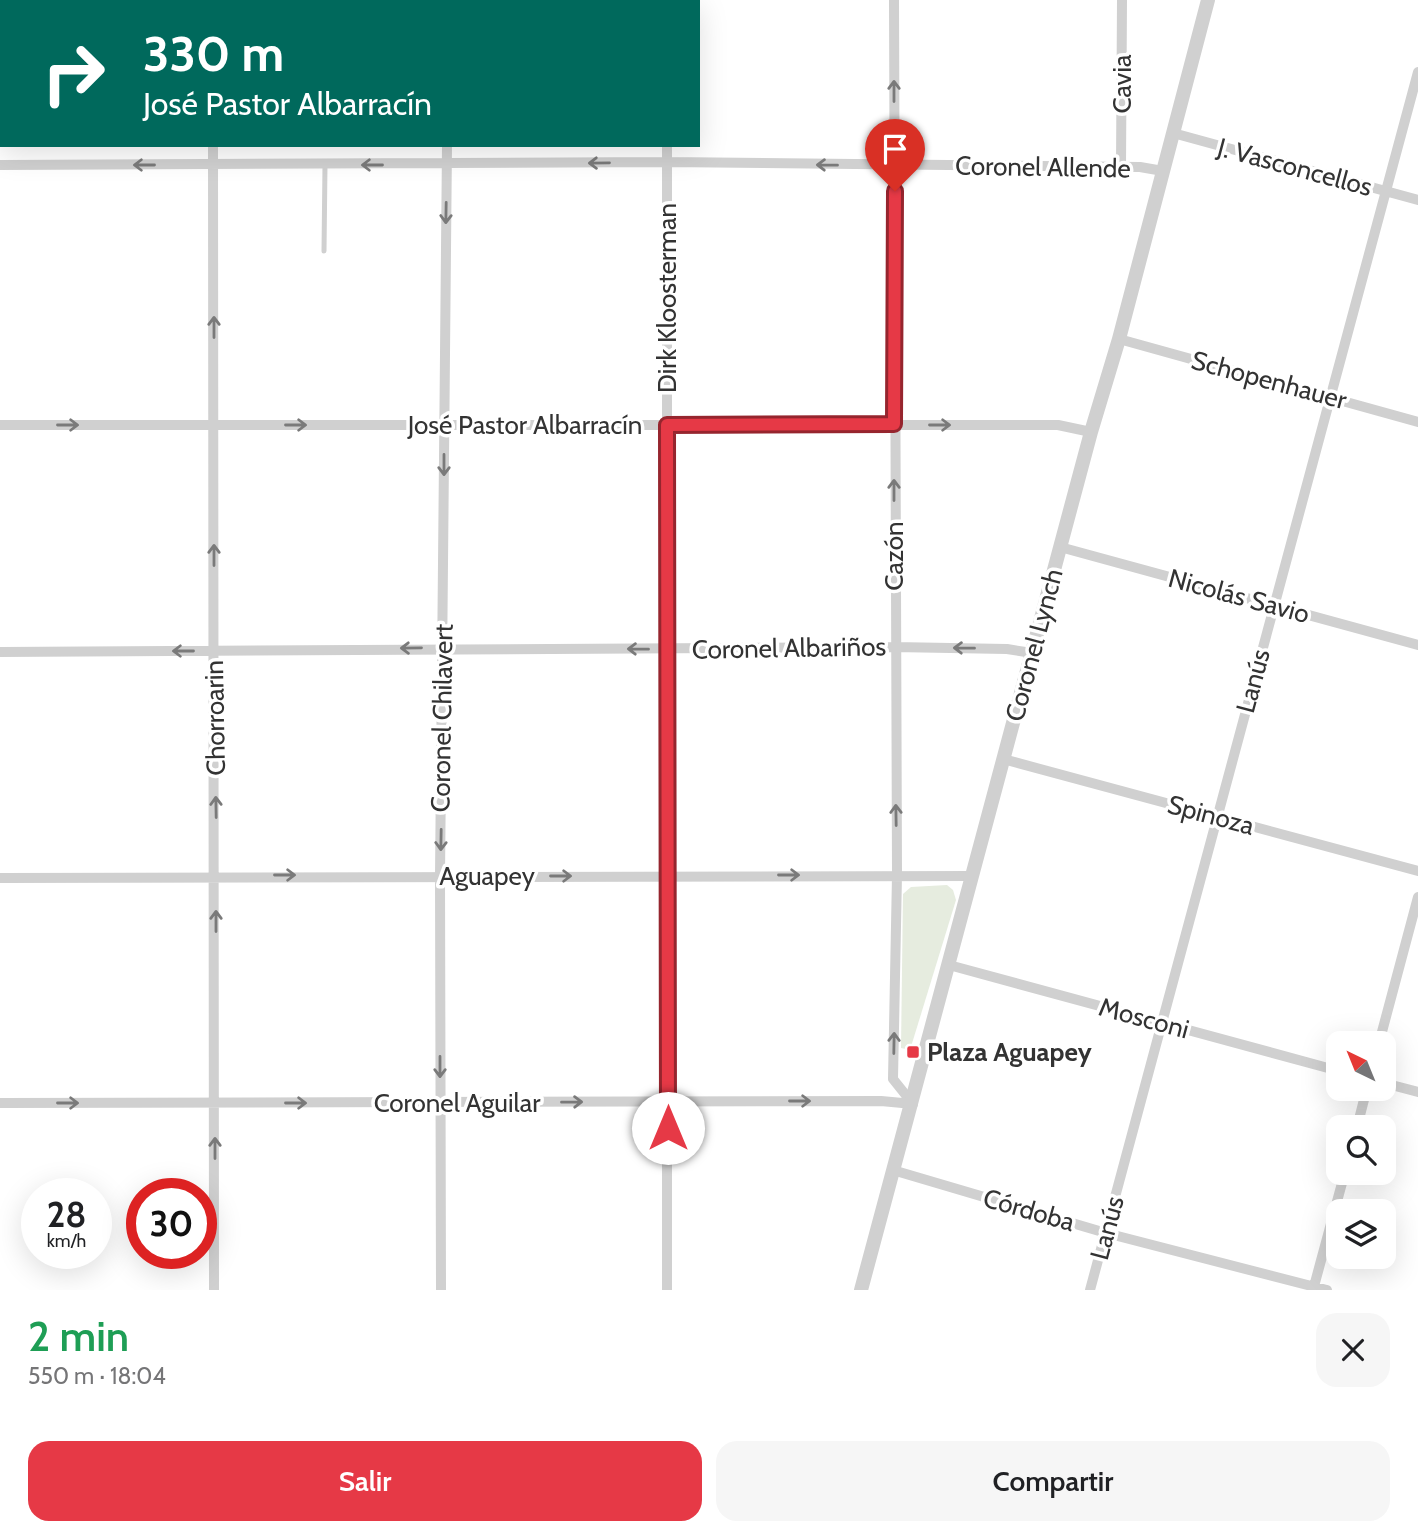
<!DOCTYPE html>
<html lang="es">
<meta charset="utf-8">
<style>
:root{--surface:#fff;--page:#f6f6f6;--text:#202124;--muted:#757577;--accent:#e63946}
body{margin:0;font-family:Cabin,sans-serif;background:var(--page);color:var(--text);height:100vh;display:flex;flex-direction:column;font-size:26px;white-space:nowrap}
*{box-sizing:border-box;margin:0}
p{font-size:23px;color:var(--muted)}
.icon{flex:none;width:38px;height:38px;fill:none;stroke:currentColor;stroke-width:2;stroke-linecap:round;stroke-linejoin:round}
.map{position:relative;height:1290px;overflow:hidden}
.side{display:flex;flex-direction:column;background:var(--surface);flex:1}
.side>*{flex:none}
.hud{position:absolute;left:0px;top:0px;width:700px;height:147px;box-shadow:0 7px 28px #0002;background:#00695c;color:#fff;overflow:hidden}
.needle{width:46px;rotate:317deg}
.tools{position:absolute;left:1326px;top:1031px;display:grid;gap:14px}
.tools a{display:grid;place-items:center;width:70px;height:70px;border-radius:14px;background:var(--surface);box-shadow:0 7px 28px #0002;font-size:35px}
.speed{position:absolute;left:21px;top:1178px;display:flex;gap:14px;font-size:35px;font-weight:700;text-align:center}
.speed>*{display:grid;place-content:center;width:91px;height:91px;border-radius:50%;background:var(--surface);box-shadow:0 7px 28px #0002;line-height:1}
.speed small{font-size:18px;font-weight:400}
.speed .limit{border:10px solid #d22;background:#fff;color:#111}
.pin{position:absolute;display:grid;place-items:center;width:60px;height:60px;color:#fff;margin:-72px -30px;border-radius:50% 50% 50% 0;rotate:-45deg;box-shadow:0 0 7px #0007}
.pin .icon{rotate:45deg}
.me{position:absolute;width:77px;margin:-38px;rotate:0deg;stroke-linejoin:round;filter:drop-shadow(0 0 5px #0008)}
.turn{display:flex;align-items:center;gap:24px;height:147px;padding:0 28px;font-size:32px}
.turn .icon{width:91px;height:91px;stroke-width:2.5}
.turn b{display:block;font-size:49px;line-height:60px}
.round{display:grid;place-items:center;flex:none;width:74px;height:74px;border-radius:21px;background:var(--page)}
.summary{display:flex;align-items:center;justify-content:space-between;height:119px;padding:0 28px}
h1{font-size:42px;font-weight:600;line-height:52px;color:#1e9e55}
.action{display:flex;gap:14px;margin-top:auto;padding:14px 28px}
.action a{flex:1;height:80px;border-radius:21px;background:var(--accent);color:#fff;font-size:28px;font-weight:600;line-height:80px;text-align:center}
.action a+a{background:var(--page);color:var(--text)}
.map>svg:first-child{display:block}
</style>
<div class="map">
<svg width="1418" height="1290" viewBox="0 0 1418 1290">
<rect width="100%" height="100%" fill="#fff"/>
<path fill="#e6ecdf" d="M 947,885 L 953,890 L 956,900 L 910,1050 L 901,1048 L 903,894 L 911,887 Z"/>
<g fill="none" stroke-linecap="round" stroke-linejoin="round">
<path stroke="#d0d0d0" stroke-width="5" d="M 324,251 L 325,165"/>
<path stroke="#d0d0d0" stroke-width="10" d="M 666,0 L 666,2
M 894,0 L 897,875 L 893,1079 L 913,1104
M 214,2 L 214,0
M 447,2 L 447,0
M 1173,133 L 1418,200
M 213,145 L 214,1290
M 667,145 L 667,1290
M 0,165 L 667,162 L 1140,167 L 1163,171
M 1121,167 L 1122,0
M 1119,339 L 1418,422
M 0,425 L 1058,425 L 1091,432
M 1060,547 L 1418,645
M 0,652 L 894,647 L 1007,649 L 1032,653
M 1003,759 L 1418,871
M 0,878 L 973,876
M 949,965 L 1339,1071
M 1379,1043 L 1418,897
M 1384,1083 L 1418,1092
M 0,1103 L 881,1101 L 913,1104
M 1357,1127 L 1367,1088
M 896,1171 L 1106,1233 L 1327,1290
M 441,1290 L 440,876 L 447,145
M 1090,1290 L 1418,72
M 1313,1290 L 1345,1172"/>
<path stroke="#d0d0d0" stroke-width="14" d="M 861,1290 L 1091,432 L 1119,339 L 1208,0"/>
</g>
<defs><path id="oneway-shaft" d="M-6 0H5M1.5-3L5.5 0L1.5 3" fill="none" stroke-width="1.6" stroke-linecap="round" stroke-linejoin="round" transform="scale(1.75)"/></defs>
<g stroke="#7a7a7a">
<use href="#oneway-shaft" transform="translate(894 91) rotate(-90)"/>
<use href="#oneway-shaft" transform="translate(599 163) rotate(179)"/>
<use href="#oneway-shaft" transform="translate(144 165) rotate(-180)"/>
<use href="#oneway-shaft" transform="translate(372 165) rotate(180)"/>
<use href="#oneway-shaft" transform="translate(827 165) rotate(-179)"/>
<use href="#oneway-shaft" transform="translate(446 213) rotate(91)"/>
<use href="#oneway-shaft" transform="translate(214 327) rotate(-90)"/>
<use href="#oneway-shaft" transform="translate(68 425)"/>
<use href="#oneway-shaft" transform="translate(296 425)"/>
<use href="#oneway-shaft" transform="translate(940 425)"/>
<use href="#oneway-shaft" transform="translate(444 465) rotate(90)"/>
<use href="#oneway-shaft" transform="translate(894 490) rotate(-90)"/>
<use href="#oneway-shaft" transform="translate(214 555) rotate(-90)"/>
<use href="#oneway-shaft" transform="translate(411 648) rotate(179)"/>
<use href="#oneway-shaft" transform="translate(964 648) rotate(-179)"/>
<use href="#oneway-shaft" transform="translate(638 649) rotate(-179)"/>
<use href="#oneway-shaft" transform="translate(183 651) rotate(180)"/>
<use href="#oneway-shaft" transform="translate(216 807) rotate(-91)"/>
<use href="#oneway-shaft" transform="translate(896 815) rotate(-91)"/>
<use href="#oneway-shaft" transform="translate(441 840) rotate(91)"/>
<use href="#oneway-shaft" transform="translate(285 875)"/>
<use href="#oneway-shaft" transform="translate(789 875)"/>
<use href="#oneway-shaft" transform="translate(561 876)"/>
<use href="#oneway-shaft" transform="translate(216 921) rotate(-90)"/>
<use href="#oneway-shaft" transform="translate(894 1043) rotate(-89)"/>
<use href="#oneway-shaft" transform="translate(440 1067) rotate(90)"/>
<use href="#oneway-shaft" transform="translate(800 1101)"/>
<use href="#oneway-shaft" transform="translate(572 1102) rotate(-1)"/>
<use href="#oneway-shaft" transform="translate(68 1103)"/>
<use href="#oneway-shaft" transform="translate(296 1103)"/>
<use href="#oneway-shaft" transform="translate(215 1148) rotate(-90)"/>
</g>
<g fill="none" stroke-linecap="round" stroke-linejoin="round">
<g stroke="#96252e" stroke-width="18">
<path id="route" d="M 668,1128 L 667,425 L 894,424 L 895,191"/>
</g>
<use href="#route" stroke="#e63946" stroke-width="12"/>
</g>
<rect fill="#e63946" stroke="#fff" stroke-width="2.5" x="906" y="1045" width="14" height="14" rx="3.5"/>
<g text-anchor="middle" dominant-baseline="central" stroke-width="7" stroke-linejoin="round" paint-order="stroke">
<g font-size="26" fill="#333" stroke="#fff">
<text transform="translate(1122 84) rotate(-90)">Cavia</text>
<text transform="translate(1043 167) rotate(1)">Coronel Allende</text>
<text transform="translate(1295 167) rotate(15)">J. Vasconcellos</text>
<text transform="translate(667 298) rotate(-90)">Dirk Kloosterman</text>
<text transform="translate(1269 380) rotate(15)">Schopenhauer</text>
<text x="525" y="425">José Pastor Albarracín</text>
<text transform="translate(894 556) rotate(-90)">Cazón</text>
<text transform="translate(1239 596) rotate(15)">Nicolás Savio</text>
<text transform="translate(1034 645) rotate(-75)">Coronel Lynch</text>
<text transform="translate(789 648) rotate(-1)">Coronel Albariños</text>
<text transform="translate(1253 681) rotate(-75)">Lanús</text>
<text transform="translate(215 718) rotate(-91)">Chorroarin</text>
<text transform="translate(442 718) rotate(-89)">Coronel Chilavert</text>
<text transform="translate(1211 815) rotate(15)">Spinoza</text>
<text x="487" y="876">Aguapey</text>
<text transform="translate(1144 1018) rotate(15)">Mosconi</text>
<text x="457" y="1103">Coronel Aguilar</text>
<text transform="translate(1029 1210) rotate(16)">Córdoba</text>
<text transform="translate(1107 1228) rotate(-75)">Lanús</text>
</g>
<g font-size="26" font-weight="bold" fill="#333" stroke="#fff" text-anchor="start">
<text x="927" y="1052">Plaza Aguapey</text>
</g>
</g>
</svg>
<div class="tools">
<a><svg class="needle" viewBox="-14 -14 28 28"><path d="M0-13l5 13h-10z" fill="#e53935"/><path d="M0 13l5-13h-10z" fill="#757577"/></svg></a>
<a><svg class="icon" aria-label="search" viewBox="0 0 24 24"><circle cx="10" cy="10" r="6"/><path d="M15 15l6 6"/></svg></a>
<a><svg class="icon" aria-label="layers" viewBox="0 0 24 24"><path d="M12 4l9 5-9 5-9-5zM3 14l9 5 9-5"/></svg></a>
</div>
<div class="speed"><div>28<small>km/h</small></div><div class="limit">30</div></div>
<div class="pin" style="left:895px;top:191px;background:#d93025"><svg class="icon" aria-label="arrive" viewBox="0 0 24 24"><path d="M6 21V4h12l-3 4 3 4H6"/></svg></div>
<svg class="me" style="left:668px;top:1128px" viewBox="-20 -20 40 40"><circle r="19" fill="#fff"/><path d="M0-13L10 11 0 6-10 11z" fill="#e63946"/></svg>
<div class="hud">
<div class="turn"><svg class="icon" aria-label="right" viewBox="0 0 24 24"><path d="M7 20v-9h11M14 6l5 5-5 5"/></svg><div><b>330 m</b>José Pastor Albarracín</div></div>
</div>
</div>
<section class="side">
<div class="summary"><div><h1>2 min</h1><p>550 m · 18:04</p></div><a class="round"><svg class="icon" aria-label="close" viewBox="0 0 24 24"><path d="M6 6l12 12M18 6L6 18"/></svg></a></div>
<div class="action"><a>Salir</a><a>Compartir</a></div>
</section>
